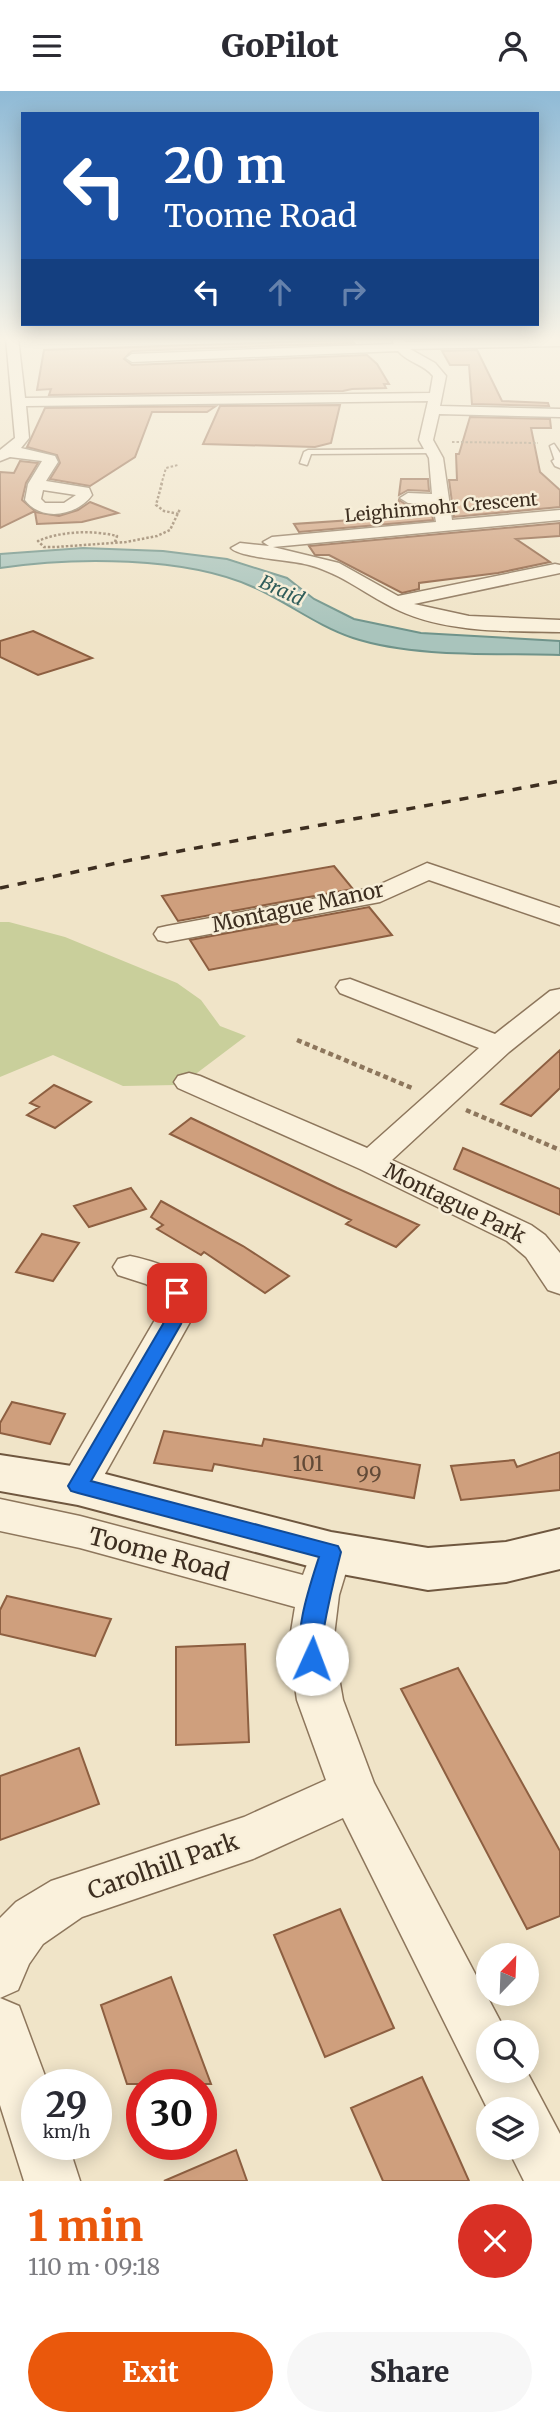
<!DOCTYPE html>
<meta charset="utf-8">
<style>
:root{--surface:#fff;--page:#f7f7f7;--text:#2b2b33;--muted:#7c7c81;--accent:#ea580c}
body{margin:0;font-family:Merriweather,serif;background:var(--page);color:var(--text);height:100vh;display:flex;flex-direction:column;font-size:26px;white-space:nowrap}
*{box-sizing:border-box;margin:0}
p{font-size:23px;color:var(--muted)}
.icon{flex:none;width:38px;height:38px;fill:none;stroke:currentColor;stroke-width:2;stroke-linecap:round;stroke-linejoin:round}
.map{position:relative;height:2090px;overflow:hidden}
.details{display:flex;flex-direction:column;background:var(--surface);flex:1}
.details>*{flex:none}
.guide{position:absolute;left:21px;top:21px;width:518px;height:214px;border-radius:0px;box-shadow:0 4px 18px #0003;background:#1a4fa0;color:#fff;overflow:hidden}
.needle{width:46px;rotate:23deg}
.controls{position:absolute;left:476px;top:1852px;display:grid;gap:14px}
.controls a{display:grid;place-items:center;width:63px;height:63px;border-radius:50%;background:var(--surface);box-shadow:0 4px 18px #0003;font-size:35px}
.speed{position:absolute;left:21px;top:1978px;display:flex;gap:14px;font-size:35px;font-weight:700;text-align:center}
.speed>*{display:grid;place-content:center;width:91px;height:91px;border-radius:50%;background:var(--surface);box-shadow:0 4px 18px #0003;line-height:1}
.speed small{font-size:18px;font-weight:400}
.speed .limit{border:10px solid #d22;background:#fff;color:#111}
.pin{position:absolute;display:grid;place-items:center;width:60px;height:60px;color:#fff;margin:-30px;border-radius:14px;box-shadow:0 4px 10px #0006}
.me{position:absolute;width:77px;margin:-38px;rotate:2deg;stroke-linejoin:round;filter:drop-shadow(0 0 5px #0008)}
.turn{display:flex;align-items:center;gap:24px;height:147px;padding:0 28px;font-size:32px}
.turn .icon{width:91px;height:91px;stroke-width:2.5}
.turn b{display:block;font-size:49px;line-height:60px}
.lanes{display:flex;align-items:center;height:66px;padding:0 28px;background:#0003;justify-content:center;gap:35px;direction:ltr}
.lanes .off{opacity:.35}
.round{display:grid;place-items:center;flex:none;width:74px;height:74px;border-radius:37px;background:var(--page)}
.overview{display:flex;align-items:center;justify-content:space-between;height:119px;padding:0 28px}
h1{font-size:42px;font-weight:800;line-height:52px;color:var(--accent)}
.primary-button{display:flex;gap:14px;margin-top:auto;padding:14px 28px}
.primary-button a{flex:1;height:80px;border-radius:42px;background:var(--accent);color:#fff;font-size:28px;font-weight:800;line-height:80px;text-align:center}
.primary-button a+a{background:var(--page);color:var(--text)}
header{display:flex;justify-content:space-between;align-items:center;height:91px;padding:0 28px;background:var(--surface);font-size:32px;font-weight:800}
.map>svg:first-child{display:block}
</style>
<header><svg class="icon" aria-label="menu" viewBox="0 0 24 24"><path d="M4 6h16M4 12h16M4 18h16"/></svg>GoPilot<svg class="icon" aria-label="person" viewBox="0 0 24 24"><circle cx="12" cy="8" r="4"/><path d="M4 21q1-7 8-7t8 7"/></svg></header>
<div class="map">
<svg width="560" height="2090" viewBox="0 0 560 2090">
<rect width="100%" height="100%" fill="#f0e4c8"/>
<path fill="#c9cf9b" d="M 0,831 L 9,831 L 65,846 L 177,892 L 201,909 L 220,935 L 246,945 L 193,985 L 176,994 L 123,995 L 53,964 L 0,986 Z"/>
<path fill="#a9c4bc" stroke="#6f938a" stroke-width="2" d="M 83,457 L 163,460 L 227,468 L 287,487 L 314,508 L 354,528 L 421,542 L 560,550 L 560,564 C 496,562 414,567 353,547 C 317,535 287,511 253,496 C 185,465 73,466 0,477 L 0,463 Z"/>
<path fill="#cf9f7d" stroke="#8d5f41" stroke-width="2" d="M 351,249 L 354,252 L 132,260 L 124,268 L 132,274 L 367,264 L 377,273 L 389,293 L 384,293 L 386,297 L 352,298 L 343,300 L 49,304 L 51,298 L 37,299 L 44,259 Z
M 477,259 L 502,310 L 548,312 L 549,315 L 472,313 L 469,274 L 450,274 L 442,260 Z
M 340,314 L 331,352 L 315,356 L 203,353 L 220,315 Z
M 216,315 L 207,321 L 152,321 L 135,366 L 90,395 L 50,388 L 60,372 L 57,364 L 27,356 L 45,317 Z
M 470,326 L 550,328 L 551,337 L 531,337 L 540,381 L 560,399 L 560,416 L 454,426 L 449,389 L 457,389 L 456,363 L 459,363 Z
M 20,370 L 38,372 L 26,392 L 22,409 L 35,420 L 0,437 L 0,381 L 14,382 Z
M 401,388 L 428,388 L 429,400 L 408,399 L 399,404 Z
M 399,409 L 408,415 L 431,416 L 433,429 L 299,441 L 294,433 L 396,426 Z
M 90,411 L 118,422 L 82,431 L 37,433 L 35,421 L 59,425 L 78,419 Z
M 560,432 L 560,445 L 516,448 L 550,471 L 498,482 L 419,492 L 419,498 L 402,502 L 329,464 L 315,464 L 309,455 Z
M 33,540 L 92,567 L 38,584 L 0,566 L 0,550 Z
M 334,775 L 353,798 L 178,830 L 162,805 Z
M 369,816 L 392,844 L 209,879 L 190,849 Z
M 560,959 L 560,997 L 531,1025 L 501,1013 Z
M 54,994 L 91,1011 L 55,1037 L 27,1024 L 39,1016 L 30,1012 Z
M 191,1027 L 337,1097 L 419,1134 L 396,1156 L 346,1133 L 351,1129 L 170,1043 Z
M 463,1057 L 560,1098 L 560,1124 L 454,1078 Z
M 131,1097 L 146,1118 L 89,1136 L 74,1115 Z
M 161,1110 L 243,1155 L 289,1185 L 265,1202 L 204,1161 L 201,1164 L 157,1138 L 163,1134 L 151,1126 Z
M 42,1143 L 79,1152 L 53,1190 L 16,1181 Z
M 12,1311 L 65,1323 L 50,1353 L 0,1342 L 0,1332 Z
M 164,1340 L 262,1355 L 264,1348 L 420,1374 L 414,1407 L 214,1373 L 212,1380 L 154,1372 Z
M 560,1361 L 560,1399 L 461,1409 L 451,1375 L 514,1369 L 517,1376 Z
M 7,1505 L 111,1528 L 95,1565 L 0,1543 L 0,1519 Z
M 245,1553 L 249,1651 L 176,1654 L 176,1556 Z
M 458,1577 L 560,1760 L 560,1825 L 527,1838 L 401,1598 Z
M 79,1657 L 99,1713 L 0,1749 L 0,1685 Z
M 340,1818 L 394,1937 L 325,1966 L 274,1844 Z
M 171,1886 L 211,1993 L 127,1993 L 101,1914 Z
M 422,1986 L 453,2054 L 469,2090 L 383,2090 L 351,2017 Z
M 236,2059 L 247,2090 L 164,2090 Z"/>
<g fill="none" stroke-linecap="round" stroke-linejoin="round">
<g stroke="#8d765c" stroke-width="3">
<path id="lane" d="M 554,353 L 560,362 L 560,372 L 555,370 L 550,355 Z
M 432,358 L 435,362 L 311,363 L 307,374 L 300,372 L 304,361 L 308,359 Z"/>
</g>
<g stroke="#8d765c" stroke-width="3">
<path id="street" d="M 6,247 L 18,247 L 25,307 L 430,302 L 433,285 C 424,273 408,272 398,260 L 132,271 L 126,267 L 132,263 L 394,253 L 391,247 L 403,247 L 405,251 L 560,247 L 560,255 L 410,258 L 435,272 L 446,285 L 440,315 L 560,318 L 560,326 L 439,323 L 433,349 L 443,367 L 452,429 L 560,419 L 560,429 L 273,456 L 339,472 L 398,505 L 555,473 L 560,474 L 560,482 L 414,513 L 469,525 L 560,529 L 560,541 C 507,540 449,542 400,520 C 369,506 343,483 309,474 C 293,469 240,467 231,457 L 240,452 L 269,455 L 263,451 L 272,446 L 436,431 L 433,413 L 408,412 L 400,407 L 408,402 L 432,403 L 429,367 L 419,349 L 428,310 L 26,315 L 29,347 L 21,357 L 55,365 L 58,371 L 46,390 L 89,397 L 92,404 C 77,425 41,431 25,409 L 28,393 L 42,370 L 10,366 L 0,370 L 0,359 L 15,347 ZM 43,399 L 76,404 L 64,412 L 45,412 L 41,408 Z
M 560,365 L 560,377 L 555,375 L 552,370 Z
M 427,772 L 560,817 L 560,834 L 429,789 L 380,811 L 167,851 L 158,849 L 154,843 L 158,837 L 167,835 L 372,797 Z
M 350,888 L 495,943 L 550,900 L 560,898 L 560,920 L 509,961 L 392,1069 L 531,1134 L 545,1144 L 560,1162 L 560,1203 L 548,1199 L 526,1166 L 507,1150 L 360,1078 L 178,997 L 174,991 L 178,985 L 189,982 L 200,985 L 367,1057 L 479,957 L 340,902 L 336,896 L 340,890 Z
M 130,1165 C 162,1172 198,1182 195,1222 L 92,1406 L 78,1410 L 64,1406 L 58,1395 L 159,1222 L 159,1202 L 146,1193 L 118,1184 L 113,1176 L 118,1168 Z
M 0,1408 L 80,1425 L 303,1484 L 316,1449 L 331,1444 L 346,1449 L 352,1461 L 339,1504 L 333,1553 L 343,1609 L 374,1692 L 506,1941 L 488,1941 L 488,1979 L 526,1979 L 560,2043 L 560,2090 L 524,2090 L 507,2056 L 527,2056 L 527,2018 L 488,2019 L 343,1727 L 253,1768 L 82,1826 L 43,1853 L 29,1873 L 18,1899 L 0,1907 L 0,1827 L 16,1811 L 51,1790 L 244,1726 L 326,1689 L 297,1609 L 289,1553 L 295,1516 L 80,1457 L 0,1440 Z
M 0,1907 L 19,1915 L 48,1993 L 37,1993 L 37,2053 L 68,2053 L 80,2090 L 24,2090 L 0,2014 Z"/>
</g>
<g stroke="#6f573f" stroke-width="4">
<path id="secondary" d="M 0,1364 L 78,1376 L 331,1441 L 428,1457 L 506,1451 L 560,1438 L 560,1478 L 506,1491 L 428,1499 L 331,1481 L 78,1414 L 0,1400 Z"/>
</g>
<path stroke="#8d765c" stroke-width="2" stroke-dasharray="2.5 2" stroke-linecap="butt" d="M 452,351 L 538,352
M 161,394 L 166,377 L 178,374"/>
<path stroke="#8d765c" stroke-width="2.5" stroke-dasharray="2.5 2" stroke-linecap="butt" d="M 162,392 L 156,414 L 164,420 L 179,423
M 115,451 L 117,445 C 93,439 61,440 38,450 L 44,456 L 56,456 L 126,451 L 157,445 L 170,439 L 180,418"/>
<path stroke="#8d765c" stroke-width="4.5" stroke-dasharray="5 3.5" stroke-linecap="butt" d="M 297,949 L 412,997
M 466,1019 L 560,1059"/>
<use href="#lane" fill="#faf1dc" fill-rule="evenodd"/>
<use href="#street" fill="#faf1dc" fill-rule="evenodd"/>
<use href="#secondary" fill="#faf1dc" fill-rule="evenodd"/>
<path stroke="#3d2e20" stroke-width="3.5" stroke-dasharray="9 9" stroke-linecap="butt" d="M 0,797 L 131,769 L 560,690"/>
</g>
<linearGradient id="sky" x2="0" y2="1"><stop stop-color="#8fbad6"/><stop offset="0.46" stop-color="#f8f3e6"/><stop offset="1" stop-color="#f8f3e6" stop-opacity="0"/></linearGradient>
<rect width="560" height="539" fill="url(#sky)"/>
<path fill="#1a73e8" stroke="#114b97" stroke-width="2" d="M 177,1196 L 186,1202 L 187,1217 L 181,1233 L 91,1390 L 338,1455 L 341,1461 C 334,1488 328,1514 323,1542 C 322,1553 325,1565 320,1574 L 312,1577 L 304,1574 C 291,1548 310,1494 319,1466 L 78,1402 L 71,1400 L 68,1395 L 163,1233 L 169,1217 L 168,1202 Z"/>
<g text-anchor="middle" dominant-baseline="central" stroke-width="5" stroke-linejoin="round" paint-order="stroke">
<g font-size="18" fill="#3d2e20" stroke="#f7eed8">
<text transform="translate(441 416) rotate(-5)">Leighinmohr Crescent</text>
</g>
<g font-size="19" font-style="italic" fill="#2f5d5a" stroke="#f7eed8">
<text transform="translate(282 499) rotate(25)">Braid</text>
</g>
<g font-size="21" fill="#3d2e20" stroke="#f7eed8">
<text transform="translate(298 816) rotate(-12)">Montague Manor</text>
<text transform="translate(455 1112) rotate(26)">Montague Park</text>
</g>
<g font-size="21" fill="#624a37">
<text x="308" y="1372">101</text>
<text x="369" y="1383">99</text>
</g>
<g font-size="24" fill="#3d2e20" stroke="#f7eed8">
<text transform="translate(159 1463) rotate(15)">Toome Road</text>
<text transform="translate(163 1775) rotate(-19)">Carolhill Park</text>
</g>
</g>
</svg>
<div class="controls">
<a><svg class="needle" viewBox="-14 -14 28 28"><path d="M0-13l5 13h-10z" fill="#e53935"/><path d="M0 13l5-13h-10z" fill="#7c7c81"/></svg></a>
<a><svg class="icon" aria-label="search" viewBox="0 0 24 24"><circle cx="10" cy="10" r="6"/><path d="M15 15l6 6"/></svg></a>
<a><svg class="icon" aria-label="layers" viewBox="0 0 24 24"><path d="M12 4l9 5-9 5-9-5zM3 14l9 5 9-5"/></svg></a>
</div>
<div class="speed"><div>29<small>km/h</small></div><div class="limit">30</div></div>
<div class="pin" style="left:177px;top:1202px;background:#d93025"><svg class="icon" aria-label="arrive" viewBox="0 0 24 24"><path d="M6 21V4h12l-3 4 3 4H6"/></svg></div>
<svg class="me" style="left:312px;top:1568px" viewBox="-20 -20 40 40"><circle r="19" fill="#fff"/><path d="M0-13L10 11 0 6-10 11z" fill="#1a73e8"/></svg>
<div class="guide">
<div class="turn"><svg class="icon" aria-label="left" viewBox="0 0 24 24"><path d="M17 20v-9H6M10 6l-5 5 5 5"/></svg><div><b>20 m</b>Toome Road</div></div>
<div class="lanes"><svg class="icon" aria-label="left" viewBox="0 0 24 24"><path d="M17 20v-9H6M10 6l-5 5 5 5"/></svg><svg class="icon off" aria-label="ahead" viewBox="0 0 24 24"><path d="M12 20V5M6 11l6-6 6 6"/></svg><svg class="icon off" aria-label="right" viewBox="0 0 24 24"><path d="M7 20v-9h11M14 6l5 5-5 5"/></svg></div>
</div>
</div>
<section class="details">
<div class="overview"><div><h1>1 min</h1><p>110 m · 09:18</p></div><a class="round" style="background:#d93025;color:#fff"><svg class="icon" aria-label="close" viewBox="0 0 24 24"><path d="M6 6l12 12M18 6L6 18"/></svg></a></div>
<div class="primary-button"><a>Exit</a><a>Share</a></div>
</section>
